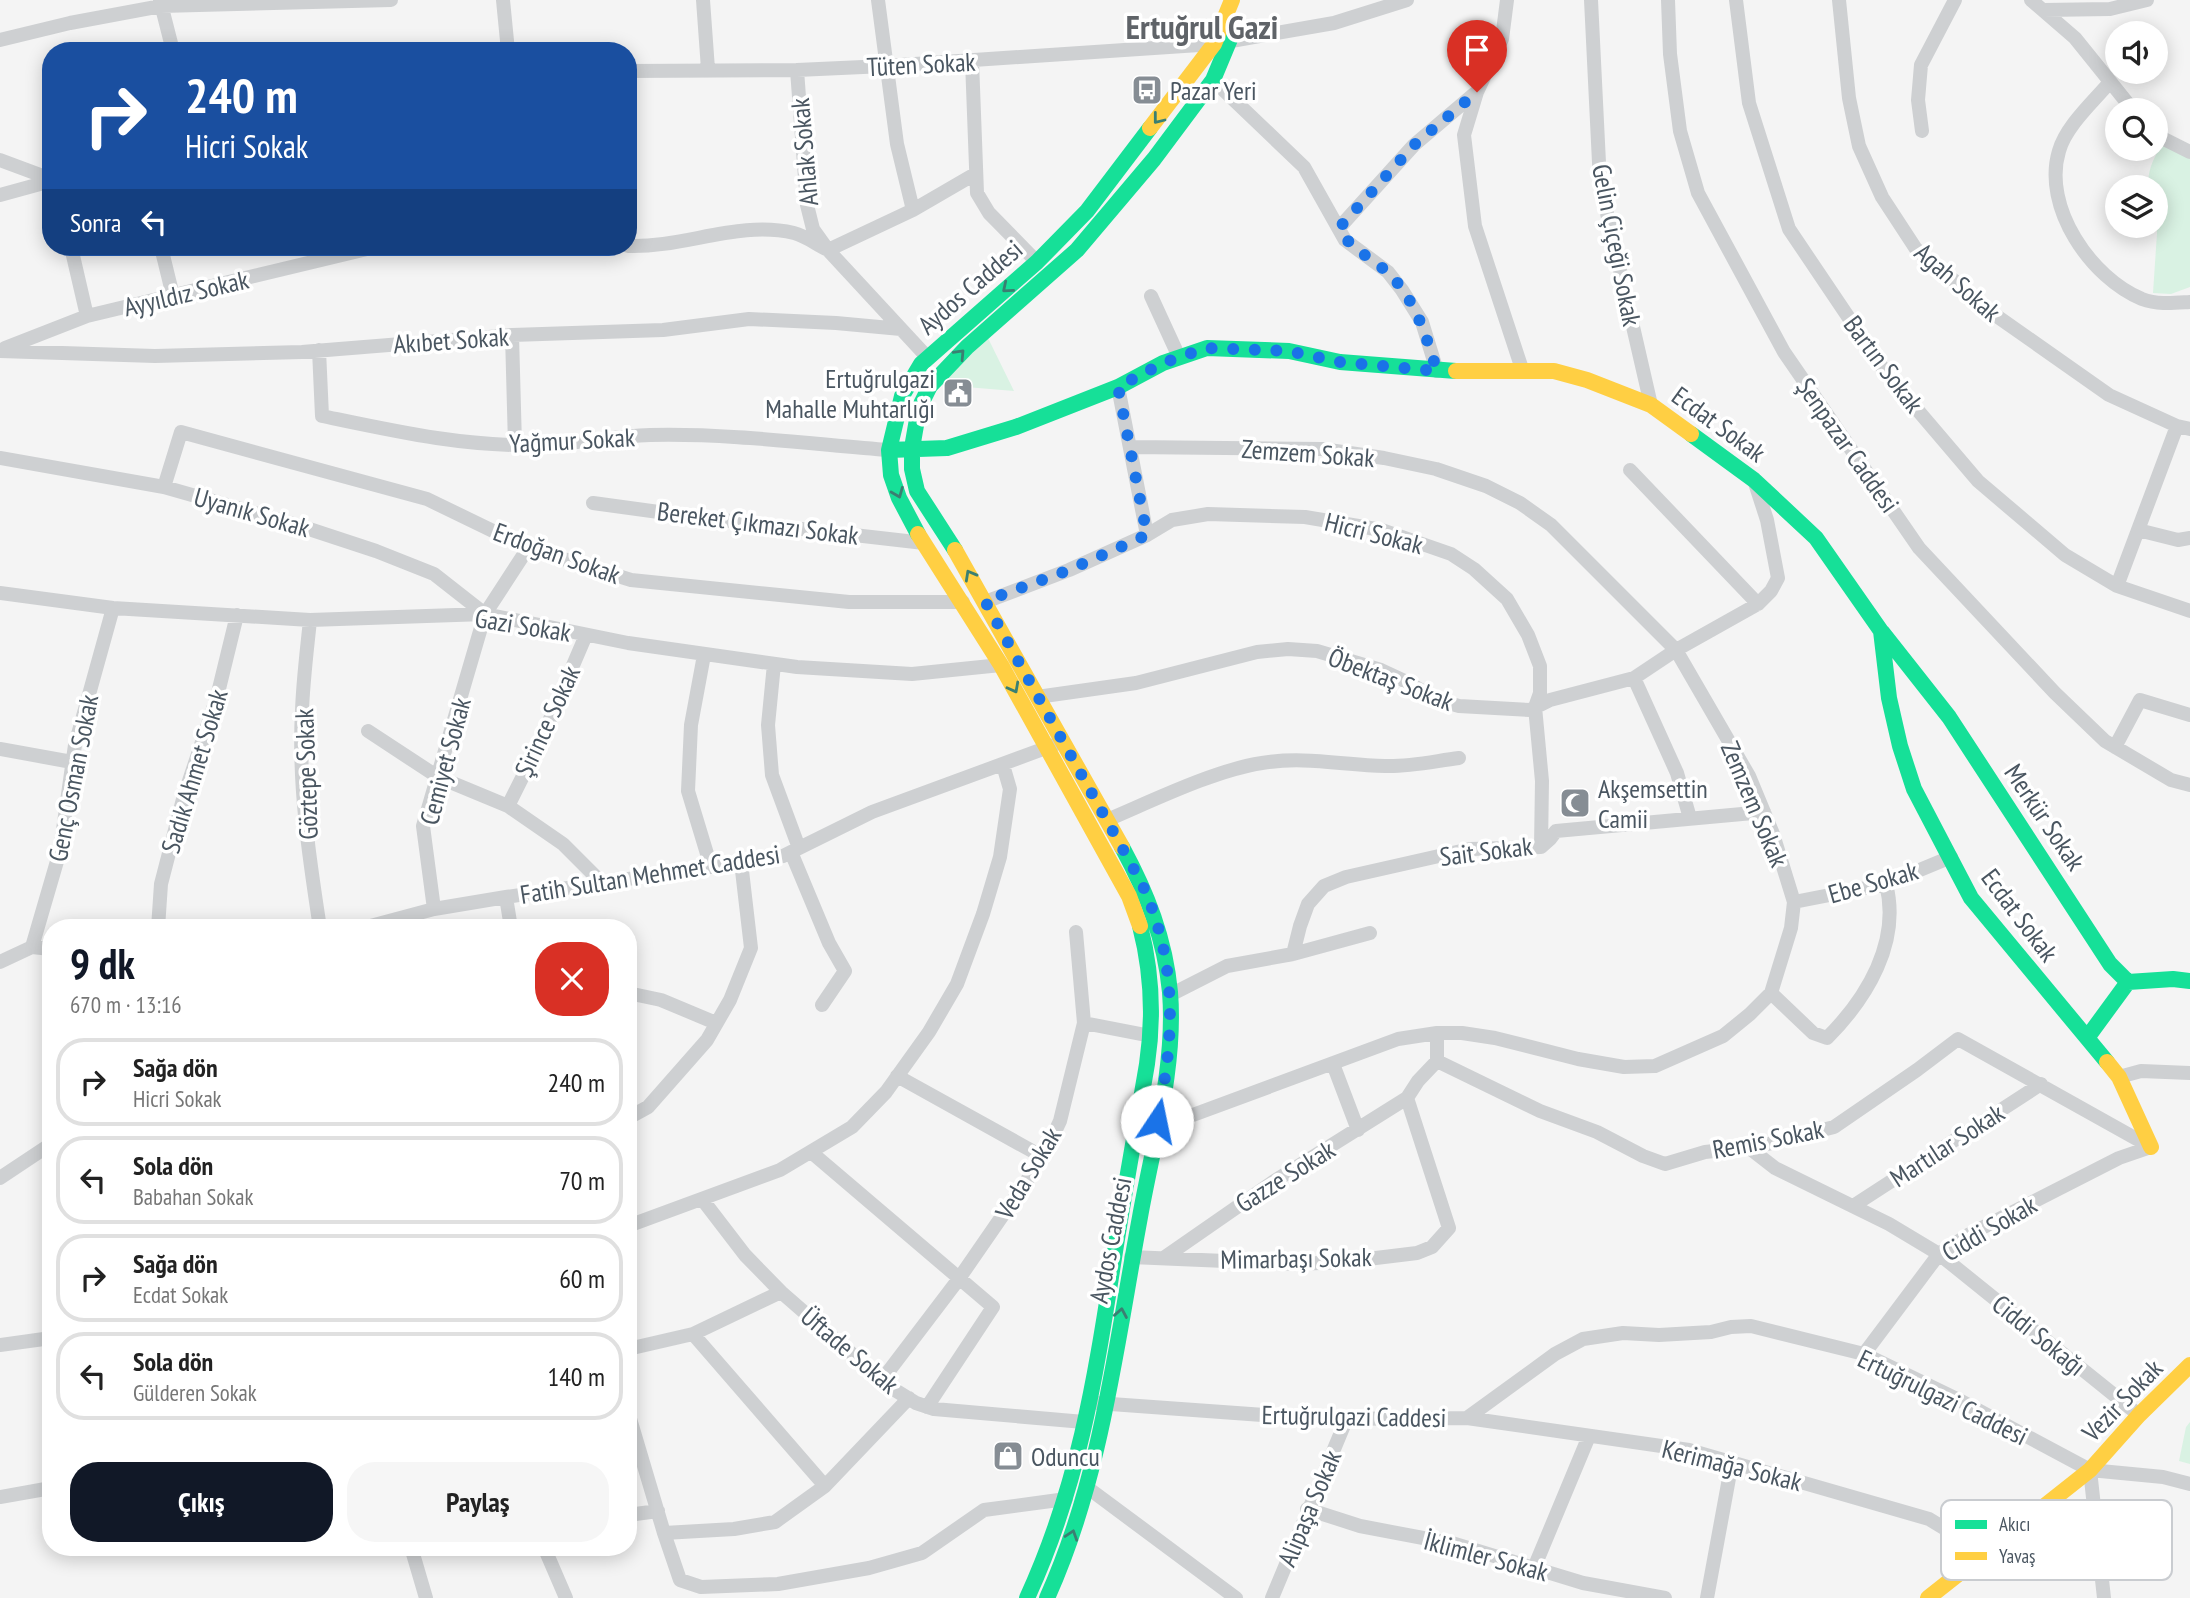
<!DOCTYPE html>
<html lang="tr">
<meta charset="utf-8">
<style>
:root{--surface:#fff;--page:#f6f6f6;--text:#222;--muted:#767676;--line:#e0e0e0;--accent:#111827}
body{margin:0;font-family:"PT Sans Narrow",sans-serif;background:var(--page);color:var(--text);height:100vh;display:flex;flex-direction:column;font-size:26px;white-space:nowrap}
*{box-sizing:border-box;margin:0}
p{font-size:23px;color:var(--muted)}
.icon{flex:none;width:38px;height:38px;fill:none;stroke:currentColor;stroke-width:2;stroke-linecap:round;stroke-linejoin:round}
.map{position:relative;flex:1;overflow:hidden}
.drawer{position:absolute;left:42px;top:919px;width:595px;height:637px;display:flex;flex-direction:column;background:var(--surface);border-radius:28px;box-shadow:0 4px 18px #0003}
.drawer>*{flex:none}
.guide{position:absolute;left:42px;top:42px;width:595px;height:214px;border-radius:28px;box-shadow:0 4px 18px #0003;background:#1a4fa0;color:#fff;overflow:hidden}
.controls{position:absolute;left:2105px;top:21px;display:grid;gap:14px}
.controls a{display:grid;place-items:center;width:63px;height:63px;border-radius:50%;background:var(--surface);box-shadow:0 4px 18px #0003;font-size:35px}
.pin{position:absolute;display:grid;place-items:center;width:60px;height:60px;color:#fff;margin:-72px -30px;border-radius:50% 50% 50% 0;rotate:-45deg;box-shadow:0 0 7px #0007}
.pin .icon{rotate:45deg}
.me{position:absolute;width:77px;margin:-38px;rotate:11deg;stroke-linejoin:round;filter:drop-shadow(0 0 5px #0008)}
.turn{display:flex;align-items:center;gap:24px;height:147px;padding:0 28px;font-size:32px}
.turn .icon{width:91px;height:91px;stroke-width:2.5}
.turn b{display:block;font-size:49px;line-height:60px}
.then{display:flex;align-items:center;height:66px;padding:0 28px;background:#0003;gap:14px;font-size:26px}
.round{display:grid;place-items:center;flex:none;width:74px;height:74px;border-radius:28px;background:var(--page)}
.head{display:flex;align-items:center;justify-content:space-between;height:119px;padding:0 28px}
h1{font-size:42px;font-weight:800;line-height:52px;color:var(--accent)}
.cta{display:flex;gap:14px;margin-top:auto;padding:14px 28px}
.cta a{flex:1;height:80px;border-radius:28px;background:var(--accent);color:#fff;font-size:28px;font-weight:800;line-height:80px;text-align:center}
.cta a+a{background:var(--page);color:var(--text)}
ul{padding:0;list-style:none}
li{display:flex;align-items:center;gap:21px;height:88px;margin:0 14px 10px;padding:0 14px;border:4px solid var(--line);border-radius:28px}
li div{flex:1}
li b{display:block;font-size:26px}
li em{font-style:normal}
.map>svg:first-child{display:block}
</style>
<div class="map">
<svg width="2190" height="1598" viewBox="0 0 2190 1598">
<rect width="100%" height="100%" fill="#f4f4f4"/>
<path fill="#d9f2e3" d="M 2162,143 L 2190,150 L 2190,287 L 2171,294 L 2153,293 L 2157,233 L 2156,187 L 2149,187 C 2146,171 2155,157 2162,143 Z
M 987,336 L 1014,391 L 942,385 Z
M 2190,1422 L 2190,1464 L 2179,1461 L 2186,1427 Z"/>
<g fill="none" stroke-linecap="round" stroke-linejoin="round">
<path stroke="#ced0d2" stroke-width="14" d="M 160,0 L 173,51
M 503,0 L 508,51
M 703,0 L 708,69
M 878,0 L 897,144 L 913,210 L 975,174
M 1507,0 L 1502,39 L 1477,92 L 1464,135 L 1475,226 L 1523,372
M 1591,0 L 1600,183 L 1651,405
M 1668,0 L 1670,54 L 1680,131 L 1698,193 L 1784,352 L 1919,548 L 2055,693 L 2105,741 L 2171,780 L 2190,785
M 1736,0 L 1749,103 L 1789,229 L 1886,373 L 1978,481 L 2065,555 L 2117,586 L 2190,611
M 1839,0 L 1849,98 L 1859,146 L 1882,197 L 1916,249 L 1998,317 L 2109,395 L 2177,426 L 2190,429
M 2031,0 L 2075,38 L 2133,110
M 2044,10 L 2110,9 L 2147,0
M 0,40 L 70,23 L 161,6 L 391,0
M 972,61 L 977,193 L 989,213 L 1037,262
M 797,70 L 807,205 L 813,229 L 828,250 L 928,358
M 628,71 L 797,70 L 885,66 L 1214,44 L 1334,23 L 1407,0
M 1213,80 L 1304,167 L 1345,240 L 1388,272 L 1402,290 L 1422,322 L 1437,371
M 2110,82 C 2093,102 2066,126 2059,151 C 2042,207 2091,278 2142,299 C 2158,305 2174,303 2190,302
M 1922,131 L 1918,100 L 1921,65 L 1955,0
M 2156,135 L 2190,152
M 0,160 L 51,179
M 0,195 L 51,181
M 1339,228 L 1414,145 L 1474,94
M 628,246 C 684,248 739,220 794,233 C 806,236 817,245 828,250 L 913,210
M 71,247 L 87,316
M 161,247 L 173,296
M 1151,296 L 1179,357
M 512,335 L 515,445
M 5,348 L 87,316 L 375,247
M 319,350 L 322,416 C 394,431 464,447 538,445 C 576,444 613,436 650,435 C 727,433 812,444 889,450
M 0,351 L 155,356 L 302,352 L 512,335 L 663,330 L 749,319 L 836,323 L 901,329
M 1118,387 L 1147,535
M 1131,447 L 1322,449 L 1384,458 L 1436,469 L 1486,486 L 1520,503 L 1551,525 L 1676,650 L 1749,776 L 1773,834 L 1794,902 L 1791,928 L 1771,993 L 1750,1014 L 1723,1036 L 1655,1066 L 1624,1067 L 1578,1059 L 1495,1038 L 1462,1033 L 1437,1033 L 1398,1039 L 1182,1119 L 1152,1147
M 0,458 L 164,487 L 297,525 L 376,551 L 434,574 L 485,614
M 1630,470 L 1758,604
M 164,487 L 181,432 L 427,499 L 528,548 L 631,580 L 849,602 L 963,602
M 593,503 L 688,516 L 924,543
M 2138,530 L 2178,540 L 2190,538
M 2117,586 L 2177,426
M 0,593 L 113,608 L 310,620 L 485,614 L 628,643 L 797,667 L 912,674 L 1001,665
M 985,602 L 1069,570 L 1147,535 L 1172,520 L 1208,514 L 1305,517 L 1382,530 L 1451,554 L 1474,569 L 1507,599 L 1528,635 L 1540,666 L 1540,693 L 1535,707 L 1542,781 L 1541,847
M 310,620 C 307,650 303,681 302,711 C 298,783 309,857 320,928
M 704,655 L 691,725 L 688,791 L 711,867
M 774,664 L 768,725 L 772,775 L 799,848
M 1634,678 L 1677,773 L 1690,818
M 1037,697 L 1136,683 L 1257,652 L 1288,649 L 1317,651 L 1381,670 L 1409,683 L 1437,700 L 1459,706 L 1530,710 L 1550,700 L 1634,678 L 1676,650 L 1758,604 L 1771,591 L 1778,578 L 1767,520 L 1755,483
M 368,731 L 438,777 L 508,806 L 563,844 L 602,883
M 2115,747 L 2140,700 L 2190,715
M 0,749 L 72,762
M 508,806 L 541,740 L 586,635
M 1107,820 C 1152,801 1215,770 1262,763 C 1304,756 1343,765 1385,766 C 1409,767 1435,761 1459,758
M 791,852 L 829,943 L 845,971 L 822,1005
M 506,897 L 511,928
M 1794,902 L 1886,884 L 1951,857
M 434,909 L 423,826 L 485,614 L 528,548
M 158,928 L 161,884 L 183,799 L 217,697 L 237,615
M 363,928 L 434,909 L 506,897 L 783,856 L 872,812 L 1054,745
M 32,947 L 60,851 L 75,745 L 113,608
M 1293,954 L 1300,926 L 1308,904 L 1324,886 L 1346,877 L 1470,849 L 1541,847 L 1550,839 L 1556,831 L 1764,812
M 0,962 L 32,947 L 51,949
M 628,993 L 661,1000 L 716,1023
M 1771,993 L 1813,1033 L 1827,1038 C 1867,998 1901,942 1886,884
M 1170,995 L 1227,966 L 1293,954 L 1370,933
M 1084,1023 L 1151,1036
M 1437,1061 L 1540,1111 L 1597,1132 L 1643,1156 L 1665,1164 L 1705,1152 L 1760,1146 L 1834,1127 L 1917,1070 L 1958,1039 L 2151,1147
M 1333,1064 L 1358,1130
M 897,1076 L 1043,1157
M 2119,1077 L 2141,1071 L 2190,1073
M 628,1118 L 648,1107 L 707,1040 L 730,1000 L 751,948 L 741,862
M 1748,1147 L 1775,1168 L 1889,1224 L 1939,1254 L 2139,1415
M 811,1152 L 993,1307 L 927,1407
M 0,1178 L 51,1144
M 702,1199 L 745,1255 L 781,1292 L 890,1387 L 916,1403 L 934,1409 L 1084,1422
M 1853,1206 L 2041,1084
M 628,1226 L 780,1170 L 852,1127 L 886,1092 L 929,1032 L 957,984 L 983,914 L 1000,857 L 1010,789 L 1003,765
M 1131,1257 L 1297,1264 L 1343,1262 L 1417,1253 L 1432,1247 L 1449,1228 L 1407,1098 L 1418,1081 L 1437,1061 L 1437,1033
M 1165,1257 L 1273,1182 L 1407,1098
M 693,1334 L 825,1486
M 0,1345 L 51,1338
M 628,1349 L 693,1334 L 781,1292
M 1864,1354 L 1939,1254 L 1970,1234 L 2119,1158 L 2151,1147
M 882,1380 L 958,1280 L 1043,1157 L 1060,1121 L 1084,1023 L 1076,932
M 1097,1403 L 1319,1419 L 1467,1418 L 1555,1354 L 1583,1339 L 1623,1333 L 1659,1335 L 1711,1332 L 1731,1327 L 1751,1326 L 1864,1354 L 1959,1400 L 2090,1470 L 2163,1477 L 2190,1484
M 628,1412 L 664,1533 L 680,1580 L 701,1587 L 778,1584 L 869,1568 L 922,1553 L 984,1510 L 1066,1499
M 1467,1418 L 1689,1450 L 1929,1519 L 1985,1553
M 2090,1470 L 2104,1598
M 1088,1488 L 1236,1598
M 0,1497 L 51,1488
M 1307,1509 L 1360,1526 L 1455,1544 L 1583,1583 L 1665,1598
M 628,1515 L 658,1511
M 664,1533 L 734,1529 L 775,1522 L 825,1486 L 909,1398
M 411,1547 L 426,1598
M 544,1547 L 566,1598
M 1534,1568 L 1589,1436
M 1272,1598 L 1347,1418
M 1707,1598 L 1732,1462"/>
<path stroke="#16e098" stroke-width="16" d="M 1691,434 L 1754,480 L 1816,538 L 1881,631 L 1889,698 L 1900,746 L 1914,789 L 1971,898 L 2107,1062
M 889,450 L 947,448 L 1016,427 L 1118,387 L 1163,363 L 1207,348 L 1289,351 L 1340,362 L 1456,371
M 918,534 L 899,498 L 891,475 L 889,450 L 902,396 L 921,364 L 1037,262 L 1087,211 L 1150,128
M 955,550 L 917,491 L 912,469 L 912,448 L 919,408 L 930,386 L 967,347 L 1077,250 L 1154,159 L 1213,80 L 1233,32
M 1882,632 L 1949,717 L 2110,964 L 2128,982 L 2173,979 L 2190,981
M 2087,1038 L 2128,982
M 1027,1598 C 1079,1485 1095,1379 1114,1258 C 1124,1193 1136,1129 1147,1064 C 1154,1017 1152,972 1140,926
M 1047,1598 C 1101,1479 1116,1345 1140,1217 C 1153,1144 1176,1067 1170,992 C 1165,939 1147,893 1122,847"/>
<path stroke="#ffcf43" stroke-width="16" d="M 1150,128 L 1214,44 L 1232,0
M 1456,371 L 1554,371 L 1587,380 L 1651,405 L 1691,434
M 918,534 L 1001,665 L 1129,896 L 1140,926
M 955,550 L 1122,847
M 2107,1062 L 2119,1077 L 2151,1147
M 1928,1598 L 2090,1470 L 2139,1415 L 2190,1365"/>
</g>
<defs><path id="oneway-chevron" d="M-2-3.5L2.5 0L-2 3.5" fill="none" stroke-width="1.6" stroke-linecap="round" stroke-linejoin="round" transform="scale(1.75)"/></defs>
<g stroke="#3a7f72">
<use href="#oneway-chevron" transform="translate(1158 119) rotate(128)"/>
<use href="#oneway-chevron" transform="translate(1007 288) rotate(140)"/>
<use href="#oneway-chevron" transform="translate(960 354) rotate(-47)"/>
<use href="#oneway-chevron" transform="translate(898 493) rotate(68)"/>
<use href="#oneway-chevron" transform="translate(970 575) rotate(-119)"/>
<use href="#oneway-chevron" transform="translate(1014 688) rotate(62)"/>
<use href="#oneway-chevron" transform="translate(1121 1313) rotate(-80)"/>
<use href="#oneway-chevron" transform="translate(1072 1535) rotate(-72)"/>
</g>
<g fill="none" stroke-linecap="round" stroke-linejoin="round">
<path stroke="#1a73e8" stroke-width="12" stroke-dasharray="0 21.6" d="M 1157,1121 C 1175,1037 1178,961 1141,882 L 985,601 L 1069,570 L 1147,535 L 1118,387 L 1163,363 L 1206,348 L 1289,351 L 1340,362 L 1437,371 C 1426,336 1415,297 1386,271 C 1370,257 1349,248 1339,228 L 1414,145 L 1477,92"/>
</g>
<defs>
<g id="bus-square" transform="scale(1.575)"><rect x="-9" y="-9" width="18" height="18" rx="4" fill="#868d94" stroke="#fff"/><path d="M-5-6H5V4H4V6H2V4H-2V6H-4V4H-5ZM-3.5-4V0h7V-4ZM-3.5 1.2v1.5H-2V1.2ZM2 1.2v1.5H3.5V1.2Z" fill="#fff"/></g>
<g id="civic-square" transform="scale(1.575)"><rect x="-9" y="-9" width="18" height="18" rx="4" fill="#868d94" stroke="#fff"/><path d="M-.6-6.5H3V-4.5H.6V-3L4-1V1h2V6H-6V1h2V-1L-.6-3ZM-1.2 2.5V6h2.4V2.5Z" fill="#fff"/></g>
<g id="mosque-square" transform="scale(1.575)"><rect x="-9" y="-9" width="18" height="18" rx="4" fill="#868d94" stroke="#fff"/><path d="M3.5-4.9A6 6 0 1 0 3.5 4.9A5 5 0 1 1 3.5-4.9Z" fill="#fff"/></g>
<g id="shop-square" transform="scale(1.575)"><rect x="-9" y="-9" width="18" height="18" rx="4" fill="#868d94" stroke="#fff"/><path d="M-5-2.5h2.3a2.7 3.5 0 0 1 5.4 0H5L5.5 6h-11ZM-1.5-2.5h3a1.5 2.3 0 0 0-3 0Z" fill="#fff"/></g>
</defs>
<g fill-rule="evenodd">
<use href="#bus-square" x="1147" y="90"/>
<use href="#civic-square" x="958" y="393"/>
<use href="#mosque-square" x="1575" y="803"/>
<use href="#shop-square" x="1008" y="1456"/>
</g>
<g text-anchor="middle" dominant-baseline="central" stroke-width="7" stroke-linejoin="round" paint-order="stroke">
<g font-size="26" fill="#4a5661" stroke="#fff">
<text transform="translate(921 64) rotate(-3)">Tüten Sokak</text>
<text transform="translate(804 152) rotate(-95)">Ahlak Sokak</text>
<text transform="translate(1617 245) rotate(79)">Gelin Çiçeği Sokak</text>
<text transform="translate(1958 282) rotate(41)">Agah Sokak</text>
<text transform="translate(970 287) rotate(-41)">Aydos Caddesi</text>
<text transform="translate(186 293) rotate(-13)">Ayyıldız Sokak</text>
<text transform="translate(451 340) rotate(-4)">Akıbet Sokak</text>
<text transform="translate(1884 364) rotate(53)">Bartın Sokak</text>
<text transform="translate(1719 424) rotate(36)">Ecdat Sokak</text>
<text transform="translate(572 440) rotate(-3)">Yağmur Sokak</text>
<text transform="translate(1848 445) rotate(55)">Şenpazar Caddesi</text>
<text transform="translate(1308 453) rotate(4)">Zemzem Sokak</text>
<text transform="translate(252 512) rotate(16)">Uyanık Sokak</text>
<text transform="translate(758 523) rotate(7)">Bereket Çıkmazı Sokak</text>
<text transform="translate(1374 533) rotate(14)">Hicri Sokak</text>
<text transform="translate(557 553) rotate(20)">Erdoğan Sokak</text>
<text transform="translate(523 625) rotate(9)">Gazi Sokak</text>
<text transform="translate(1391 679) rotate(21)">Öbektaş Sokak</text>
<text transform="translate(547 721) rotate(-65)">Şirince Sokak</text>
<text transform="translate(445 761) rotate(-75)">Cemiyet Sokak</text>
<text transform="translate(194 771) rotate(-73)">Sadık Ahmet Sokak</text>
<text transform="translate(306 774) rotate(-92)">Göztepe Sokak</text>
<text transform="translate(73 778) rotate(-79)">Genç Osman Sokak</text>
<text transform="translate(1755 804) rotate(67)">Zemzem Sokak</text>
<text transform="translate(2045 817) rotate(56)">Merkür Sokak</text>
<text transform="translate(1486 851) rotate(-7)">Sait Sokak</text>
<text transform="translate(650 874) rotate(-9)">Fatih Sultan Mehmet Caddesi</text>
<text transform="translate(1873 882) rotate(-16)">Ebe Sokak</text>
<text transform="translate(2020 915) rotate(53)">Ecdat Sokak</text>
<text transform="translate(1768 1139) rotate(-11)">Remis Sokak</text>
<text transform="translate(1947 1145) rotate(-33)">Martılar Sokak</text>
<text transform="translate(1028 1173) rotate(-59)">Veda Sokak</text>
<text transform="translate(1285 1176) rotate(-32)">Gazze Sokak</text>
<text transform="translate(1989 1228) rotate(-30)">Ciddi Sokak</text>
<text transform="translate(1110 1240) rotate(-79)">Aydos Caddesi</text>
<text transform="translate(1296 1258) rotate(-1)">Mimarbaşı Sokak</text>
<text transform="translate(2039 1335) rotate(39)">Ciddi Sokağı</text>
<text transform="translate(850 1350) rotate(40)">Üftade Sokak</text>
<text transform="translate(1943 1397) rotate(26)">Ertuğrulgazi Caddesi</text>
<text transform="translate(2122 1400) rotate(-46)">Vezir Sokak</text>
<text transform="translate(1354 1416) rotate(1)">Ertuğrulgazi Caddesi</text>
<text transform="translate(1732 1465) rotate(14)">Kerimağa Sokak</text>
<text transform="translate(1309 1508) rotate(-67)">Alipaşa Sokak</text>
<text transform="translate(1486 1556) rotate(15)">İklimler Sokak</text>
</g>
<g font-size="26" fill="#4a5661" stroke="#fff" text-anchor="start">
<text x="1170" y="90">Pazar Yeri</text>
<text x="935" y="378" text-anchor="end">Ertuğrulgazi<tspan x="935" dy="30">Mahalle Muhtarlığı</tspan></text>
<text x="1598" y="788">Akşemsettin<tspan x="1598" dy="30">Camii</tspan></text>
<text x="1031" y="1456">Oduncu</text>
</g>
<g font-size="33" font-weight="bold" fill="#5f6368" stroke="#fff">
<text x="1202" y="26">Ertuğrul Gazi</text>
</g>
</g>
<rect x="1941" y="1500" width="231" height="80" rx="10" fill="#fff" stroke="#c9ccd0" stroke-width="2"/>
<rect x="1955" y="1520" width="32" height="9" fill="#16e098"/>
<rect x="1955" y="1552" width="32" height="8" fill="#ffcf43"/>
<g font-size="19" fill="#4a5661">
<text x="1999" y="1531">Akıcı</text>
<text x="1999" y="1563">Yavaş</text>
</g>
</svg>
<div class="controls">
<a><svg class="icon" aria-label="sound" viewBox="0 0 24 24"><path d="M4 9h4l5-4v14l-5-4H4zM17 9q2 3 0 6"/></svg></a>
<a><svg class="icon" aria-label="search" viewBox="0 0 24 24"><circle cx="10" cy="10" r="6"/><path d="M15 15l6 6"/></svg></a>
<a><svg class="icon" aria-label="layers" viewBox="0 0 24 24"><path d="M12 4l9 5-9 5-9-5zM3 14l9 5 9-5"/></svg></a>
</div>
<div class="pin" style="left:1477px;top:92px;background:#d93025"><svg class="icon" aria-label="arrive" viewBox="0 0 24 24"><path d="M6 21V4h12l-3 4 3 4H6"/></svg></div>
<svg class="me" style="left:1157px;top:1121px" viewBox="-20 -20 40 40"><circle r="19" fill="#fff"/><path d="M0-13L10 11 0 6-10 11z" fill="#1a73e8"/></svg>
<div class="guide">
<div class="turn"><svg class="icon" aria-label="right" viewBox="0 0 24 24"><path d="M7 20v-9h11M14 6l5 5-5 5"/></svg><div><b>240 m</b>Hicri Sokak</div></div>
<div class="then">Sonra<svg class="icon" aria-label="left" viewBox="0 0 24 24"><path d="M17 20v-9H6M10 6l-5 5 5 5"/></svg></div>
</div>
<section class="drawer">
<div class="head"><div><h1>9 dk</h1><p>670 m · 13:16</p></div><a class="round" style="background:#d93025;color:#fff"><svg class="icon" aria-label="close" viewBox="0 0 24 24"><path d="M6 6l12 12M18 6L6 18"/></svg></a></div>
<ul>
<li><svg class="icon" aria-label="right" viewBox="0 0 24 24"><path d="M7 20v-9h11M14 6l5 5-5 5"/></svg><div><b>Sağa dön</b><p>Hicri Sokak</p></div><em>240 m</em></li>
<li><svg class="icon" aria-label="left" viewBox="0 0 24 24"><path d="M17 20v-9H6M10 6l-5 5 5 5"/></svg><div><b>Sola dön</b><p>Babahan Sokak</p></div><em>70 m</em></li>
<li><svg class="icon" aria-label="right" viewBox="0 0 24 24"><path d="M7 20v-9h11M14 6l5 5-5 5"/></svg><div><b>Sağa dön</b><p>Ecdat Sokak</p></div><em>60 m</em></li>
<li><svg class="icon" aria-label="left" viewBox="0 0 24 24"><path d="M17 20v-9H6M10 6l-5 5 5 5"/></svg><div><b>Sola dön</b><p>Gülderen Sokak</p></div><em>140 m</em></li>
</ul>
<div class="cta"><a>Çıkış</a><a>Paylaş</a></div>
</section>
</div>
